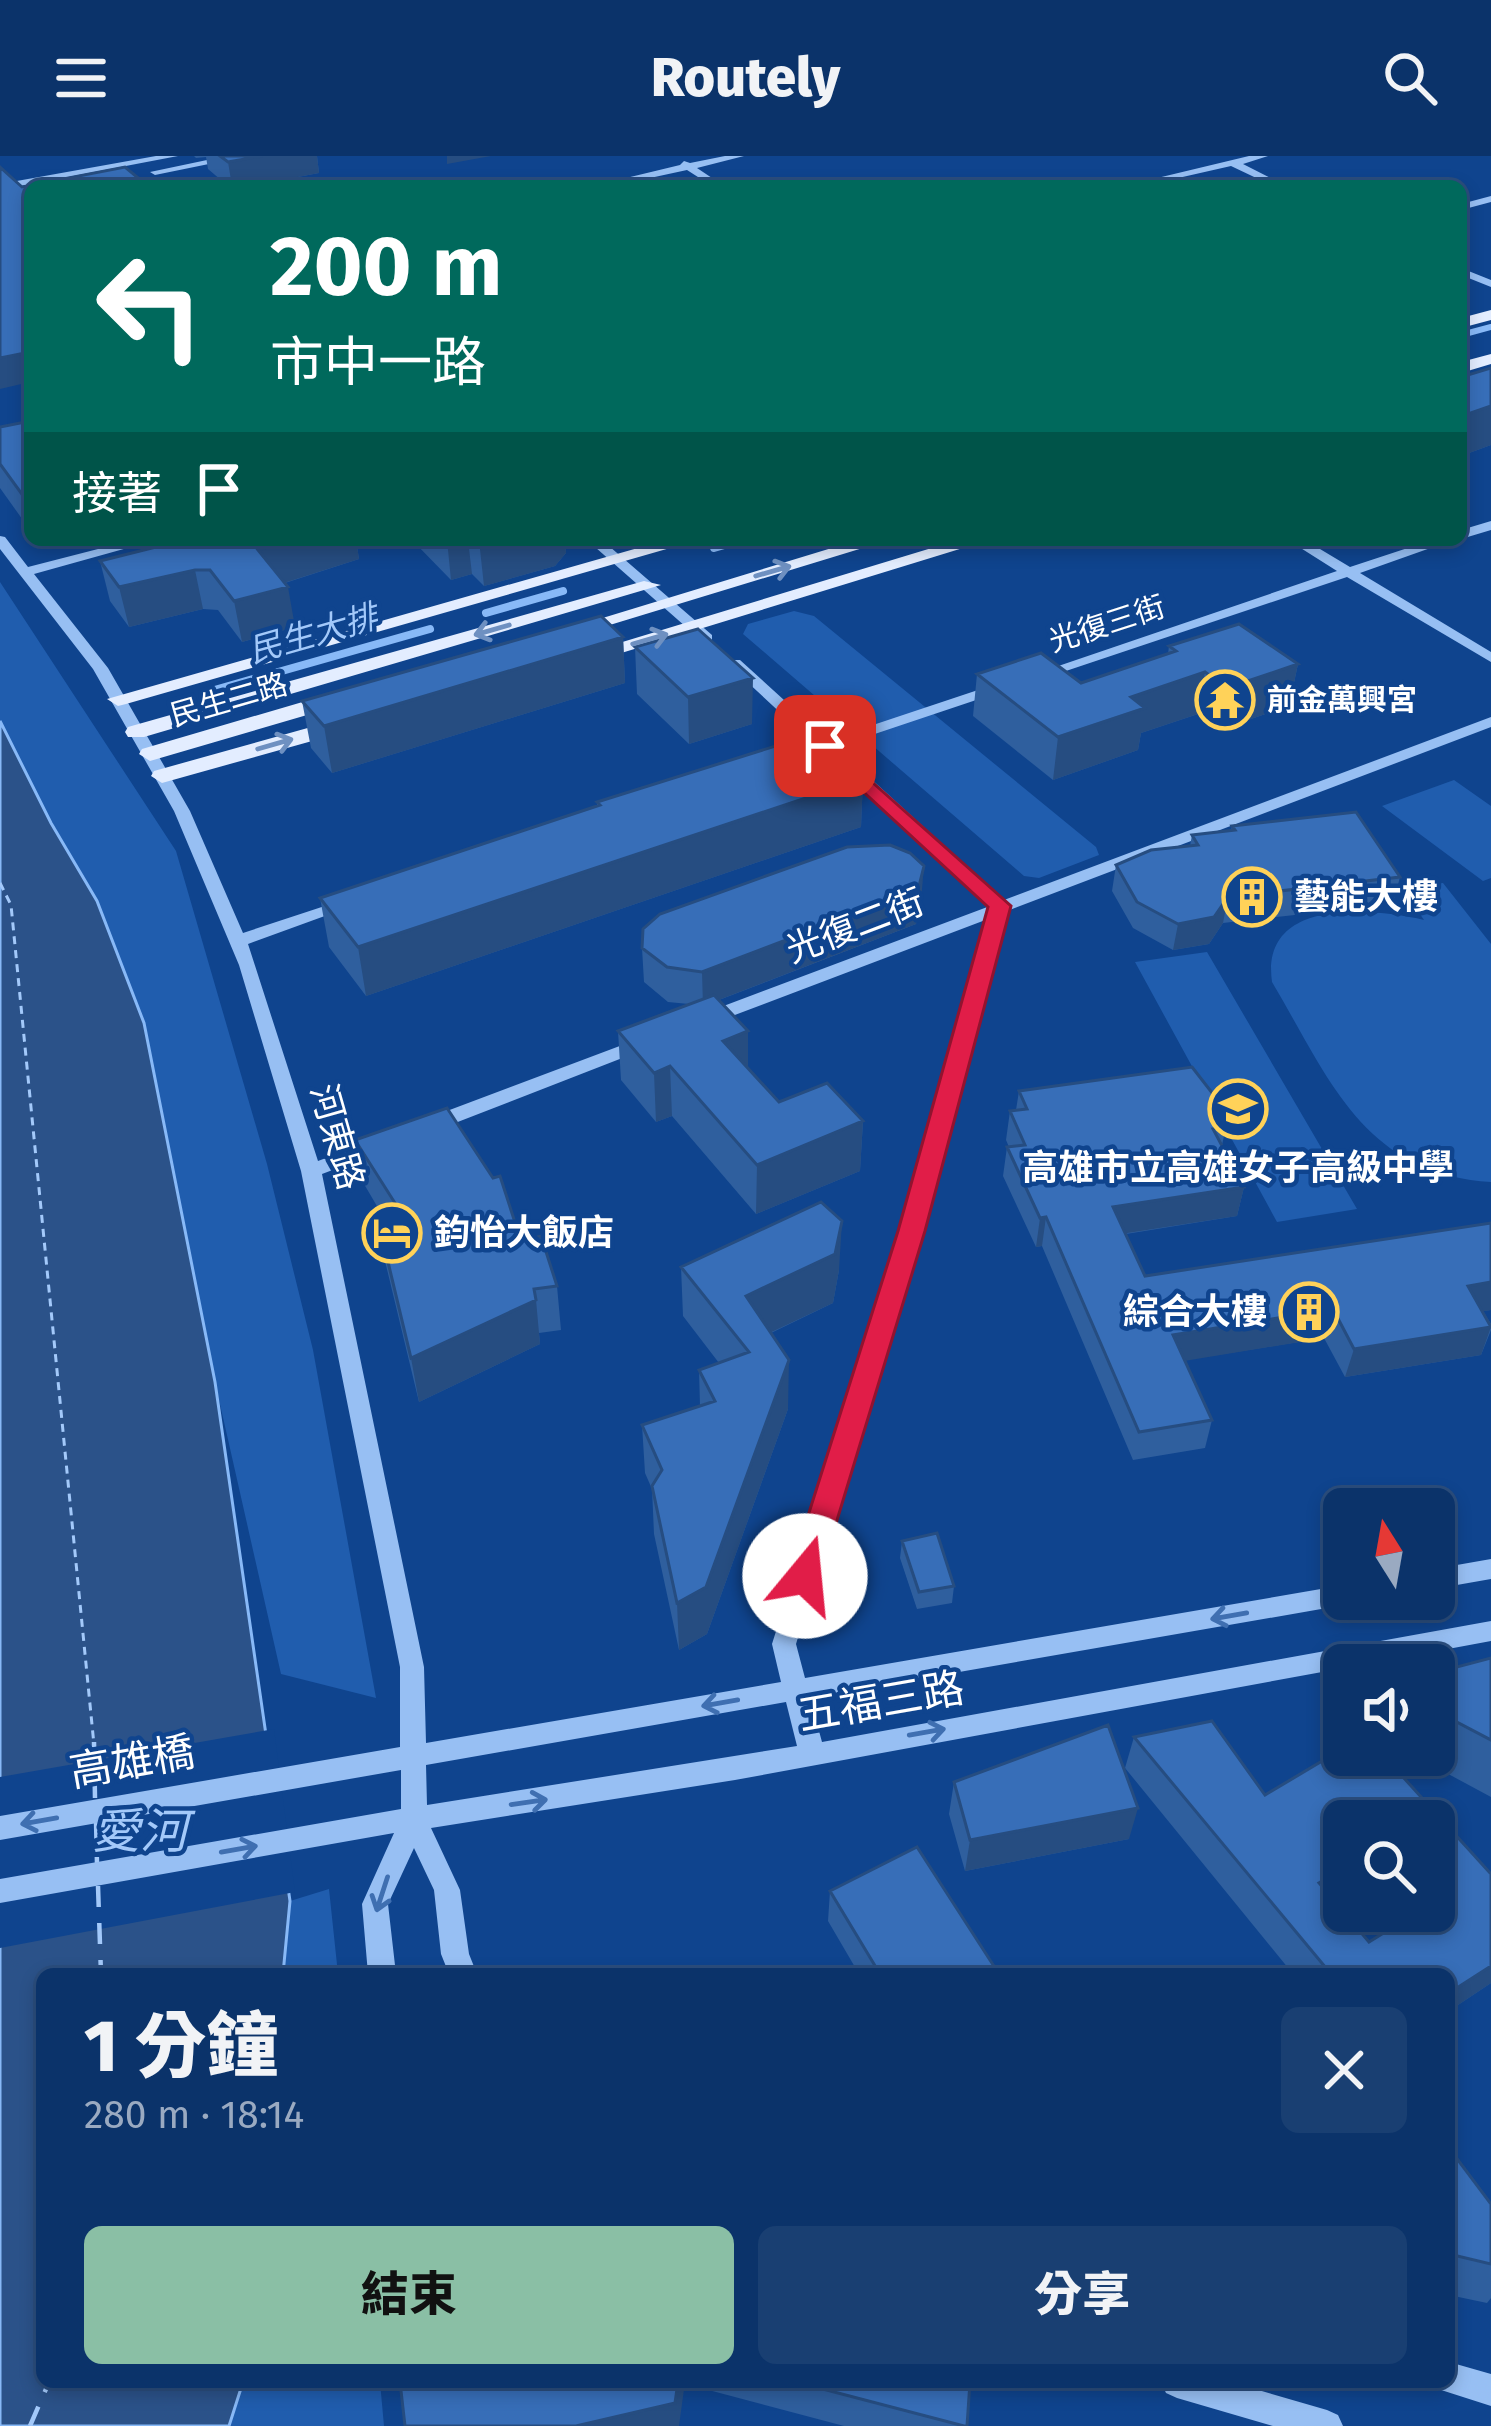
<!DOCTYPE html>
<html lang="zh-TW">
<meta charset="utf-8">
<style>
:root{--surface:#0b336a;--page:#193f72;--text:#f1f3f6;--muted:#9aaac1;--line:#2b4e7e;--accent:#8abfa5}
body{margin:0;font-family:"Fira Sans","Noto Sans TC",sans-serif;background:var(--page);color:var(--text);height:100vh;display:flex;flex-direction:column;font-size:45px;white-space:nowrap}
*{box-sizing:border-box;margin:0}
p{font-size:39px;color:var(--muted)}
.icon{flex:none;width:66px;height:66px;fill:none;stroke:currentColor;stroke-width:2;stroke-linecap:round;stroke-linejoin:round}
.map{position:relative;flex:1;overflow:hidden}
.side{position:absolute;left:36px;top:1812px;width:1419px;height:420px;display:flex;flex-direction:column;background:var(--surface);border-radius:18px;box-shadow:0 6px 18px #0003,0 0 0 3px var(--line)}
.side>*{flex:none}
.guide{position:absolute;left:24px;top:24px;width:1443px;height:366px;border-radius:18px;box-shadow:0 6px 18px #0003,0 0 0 3px var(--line);background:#00695c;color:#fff;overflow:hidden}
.needle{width:78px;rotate:349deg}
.controls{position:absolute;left:1323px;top:1332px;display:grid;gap:24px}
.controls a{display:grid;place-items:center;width:132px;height:132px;border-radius:18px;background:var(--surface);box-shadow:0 6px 18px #0003,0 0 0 3px var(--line);font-size:60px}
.pin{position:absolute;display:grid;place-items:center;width:102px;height:102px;color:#fff;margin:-51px;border-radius:24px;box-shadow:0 6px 18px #0006}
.me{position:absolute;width:132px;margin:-66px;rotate:17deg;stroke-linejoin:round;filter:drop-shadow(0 0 9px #0008)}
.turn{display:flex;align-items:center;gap:42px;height:252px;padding:0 48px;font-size:54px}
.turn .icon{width:156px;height:156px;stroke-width:2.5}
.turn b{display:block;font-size:84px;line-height:102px}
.then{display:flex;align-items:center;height:114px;padding:0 48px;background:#0003;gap:24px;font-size:45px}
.round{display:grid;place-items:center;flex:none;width:126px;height:126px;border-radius:18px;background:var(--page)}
.headline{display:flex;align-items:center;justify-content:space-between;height:204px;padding:0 48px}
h1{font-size:72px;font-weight:800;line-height:90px}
.cta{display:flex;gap:24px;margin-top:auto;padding:24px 48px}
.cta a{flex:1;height:138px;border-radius:18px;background:var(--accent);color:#111;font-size:48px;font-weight:800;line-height:138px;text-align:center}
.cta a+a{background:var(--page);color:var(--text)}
header{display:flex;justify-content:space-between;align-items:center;height:156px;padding:0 48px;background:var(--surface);font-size:54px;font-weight:800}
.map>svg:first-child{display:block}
</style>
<header><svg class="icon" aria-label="menu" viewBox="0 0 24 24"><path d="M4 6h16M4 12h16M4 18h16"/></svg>Routely<svg class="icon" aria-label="search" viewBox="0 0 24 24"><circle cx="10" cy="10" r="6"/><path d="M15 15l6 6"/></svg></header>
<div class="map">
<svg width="1491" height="2270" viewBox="0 0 1491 2270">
<rect width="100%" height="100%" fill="#0f448e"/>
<path fill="#205dae" d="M 0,426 L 176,695 L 267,1008 L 313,1194 L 376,1542 L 281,1518 L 215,1226 L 144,867 L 0,565 Z
M 794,455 L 814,460 L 1096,691 L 1099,699 L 1039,722 L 1024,720 L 743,478 L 748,468 Z
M 1454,624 L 1491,650 L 1491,722 L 1483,725 L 1382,650 Z
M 1443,727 L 1491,788 L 1491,1026 C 1363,1018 1329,922 1272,826 C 1260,741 1372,752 1424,764 L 1403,733 Z
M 1207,796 L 1357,1053 L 1277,1066 L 1135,806 Z
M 329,1733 L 338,1818 L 283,1818 L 290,1745 Z
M 243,2226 L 380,2226 L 384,2270 L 229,2270 Z"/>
<path fill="#2b5289" stroke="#88b9f7" stroke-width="3" d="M 0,565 L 51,667 L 97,745 L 144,867 L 215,1226 L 290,1745 L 283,1818 L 42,1818 L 42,2226 L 243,2226 L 229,2270 L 0,2270 Z"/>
<path fill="#0f448e" d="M 274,1573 L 295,1736 L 0,1792 L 0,1621 Z"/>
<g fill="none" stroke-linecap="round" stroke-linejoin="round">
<path stroke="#88b9f7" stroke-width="6" d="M 1461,179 L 1491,171"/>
<path stroke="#88b9f7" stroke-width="8" d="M 714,392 L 742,384
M 486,457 L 563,435
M 211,535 L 430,473"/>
<path stroke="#a3c9fa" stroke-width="3" stroke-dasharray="8 6" stroke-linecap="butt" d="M 0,727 L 11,749 L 94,1589"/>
<path stroke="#a3c9fa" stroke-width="4.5" stroke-dasharray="21 16" stroke-linecap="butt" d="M 94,1586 L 95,1642
M 96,1664 L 97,1708
M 98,1730 L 101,1818
M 30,2270 L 49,2226"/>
<path fill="#97bff3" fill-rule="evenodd" d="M 156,0 L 178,0 L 0,34 L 0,28 Z
M 226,0 L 248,0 L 155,19 L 150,16 Z
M 725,0 L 744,0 L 697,12 L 724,30 L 712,30 L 687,14 L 613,30 L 593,30 L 680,9 L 684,5 L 690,7 Z
M 1249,0 L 1268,0 L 1243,8 L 1286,30 L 1273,30 L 1231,10 L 1143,30 L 1124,30 Z
M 1491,40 L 1491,46 L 1461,54 L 1461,48 Z
M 1461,112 L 1491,124 L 1491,131 L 1461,119 Z
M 1491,365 L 1491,374 L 1461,383 L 1461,374 Z
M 0,380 L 5,381 L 28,411 L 133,384 L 156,384 L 34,418 L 108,512 L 190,655 L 243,777 L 340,745 L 346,744 L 355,749 L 248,788 L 318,1005 L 384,980 L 394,987 L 391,992 L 322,1018 L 424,1511 L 426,1587 L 781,1526 L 772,1488 L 902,1075 L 988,763 L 711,868 L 704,870 L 695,864 L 697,860 L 990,750 L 822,596 L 809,596 L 807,593 L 814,588 L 730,510 L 730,504 L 740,504 L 828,584 L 996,528 L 1006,528 L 1006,534 L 836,591 L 1004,744 L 1491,561 L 1491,571 L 1007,755 L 922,1075 L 796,1488 L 805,1522 L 1344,1429 L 1344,1443 L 1354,1443 L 1344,1449 L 810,1542 L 822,1586 L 1491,1465 L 1491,1485 L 1362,1509 L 1344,1509 L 1344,1512 L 735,1624 L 431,1672 L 460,1734 L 469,1798 L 477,1818 L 449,1818 L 441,1798 L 434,1734 L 414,1692 L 388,1748 L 396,1818 L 368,1818 L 362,1748 L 394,1677 L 0,1747 L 0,1723 L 401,1653 L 401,1614 L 0,1684 L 0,1660 L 400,1591 L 400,1511 L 301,1015 L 239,809 L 174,655 L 93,513 L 0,393 ZM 786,1546 L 797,1590 L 427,1649 L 426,1609 Z
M 587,384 L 602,384 L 712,479 L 712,485 L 702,485 Z
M 1288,384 L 1305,384 L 1350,411 L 1432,384 L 1453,384 L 1360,417 L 1491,496 L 1491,506 L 1347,421 L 1042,523 L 1029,520 L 1337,415 Z
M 641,882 L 650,888 L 648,892 L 437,974 L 430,976 L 420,969 L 423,964 Z
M 1491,1403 L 1491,1423 L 1434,1433 L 1434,1413 Z
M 1449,2206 L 1491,2218 L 1491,2250 L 1438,2233 L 1435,2226 L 1449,2226 Z
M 1161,2226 L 1231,2226 L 1327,2254 L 1338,2259 L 1343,2270 L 1273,2270 L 1177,2242 L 1166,2237 Z"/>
<path fill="#e3edff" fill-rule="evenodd" d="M 1491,154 L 1491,164 L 1461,172 L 1461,162 Z
M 1491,198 L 1491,208 L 1461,217 L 1461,206 Z
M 666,384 L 698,384 L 126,548 L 118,550 L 107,543 Z
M 858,384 L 889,384 L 577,479 L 560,475 Z
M 958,384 L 989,384 L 592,506 L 584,507 L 573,501 Z
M 644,425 L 661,429 L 144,581 L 128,581 L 125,576 L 128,571 Z
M 340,535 L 348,537 L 348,547 L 150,605 L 139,598 L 142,593 Z
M 347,561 L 358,568 L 355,573 L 162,627 L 151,620 L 154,615 Z"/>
</g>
<path fill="#2f5f9e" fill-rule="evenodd" d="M 194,0 L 317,0 L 319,17 L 250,30 L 228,30 L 208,13 L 206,1 L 196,2 Z
M 1461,221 L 1491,289 L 1461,300 Z
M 30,265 L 30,374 L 0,332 L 0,271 Z
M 169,384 L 356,384 L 359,403 L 285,427 L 295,471 L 242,486 L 218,454 L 203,453 L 129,471 L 110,445 L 100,405 L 170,388 Z
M 412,384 L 565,384 L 566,397 L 555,410 L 484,430 L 472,418 L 451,424 Z
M 623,481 L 625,527 L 332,617 L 311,592 L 302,545 Z
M 1169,490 L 1298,508 L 1289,550 L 1219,574 L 1198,558 L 1141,577 L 1138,594 L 1053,624 L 973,560 L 977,518 L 1081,527 L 1168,498 Z
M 635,491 L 752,568 L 689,588 L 637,538 Z
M 863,623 L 861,671 L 366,840 L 329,791 L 320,742 L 597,650 L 597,646 Z
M 1232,670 L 1400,721 L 1393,748 L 1223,767 L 1209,788 L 1173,794 L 1133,772 L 1112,735 L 1116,709 L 1190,690 L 1192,679 L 1231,675 Z
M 921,745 L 916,768 L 719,844 L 748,912 L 779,946 L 863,965 L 860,1015 L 756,1058 L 672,960 L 656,966 L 621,924 L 618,875 L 689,848 L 668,846 L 644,826 L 642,792 Z
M 1019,935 L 1226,971 L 1222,989 L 1244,1031 L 1237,1060 L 1126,1078 L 1145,1120 L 1491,1067 L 1491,1154 L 1483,1155 L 1491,1168 L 1491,1174 L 1481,1199 L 1345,1221 L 1324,1182 L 1185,1204 L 1212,1264 L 1205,1292 L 1133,1304 L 1042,1090 L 1036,1091 L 1003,1020 L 1007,991 L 1009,991 L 1006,984 L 1010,955 L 1016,954 Z
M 355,984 L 521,1085 L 557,1130 L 561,1174 L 539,1177 L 540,1188 L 419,1246 L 385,1105 L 377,1060 L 381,1057 L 364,1028 Z
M 681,1111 L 839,1114 L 833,1147 L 771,1177 L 788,1253 L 707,1478 L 679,1494 L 654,1378 L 652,1333 L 645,1317 L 642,1269 L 700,1250 L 699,1214 L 719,1207 L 683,1160 Z
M 902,1385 L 954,1430 L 952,1447 L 917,1453 L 900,1402 Z
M 1491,1502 L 1491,1641 L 1413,1599 L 1434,1599 L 1434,1517 Z
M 1134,1581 L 1265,1639 L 1344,1592 L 1491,1827 L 1449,1855 L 1449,1818 L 1293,1818 L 1125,1612 ZM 1344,1665 L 1434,1755 L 1382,1755 L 1395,1770 L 1369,1786 L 1331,1741 L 1344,1734 Z
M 954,1626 L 1129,1683 L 965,1715 L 949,1658 Z
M 830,1735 L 999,1818 L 859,1818 L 828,1765 Z
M 1449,1992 L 1491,2048 L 1491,2142 L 1487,2147 L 1449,2139 Z
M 400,2226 L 970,2226 L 967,2270 L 844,2270 L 686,2228 Z"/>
<path fill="#264d81" d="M 262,0 L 317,0 L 319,17 L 250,30 L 232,30 L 228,6 Z
M 447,0 L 491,0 L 447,8 Z
M 30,196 L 30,226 L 0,233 L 0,202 Z
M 1491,250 L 1491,289 L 1461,300 L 1461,284 L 1468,258 Z
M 289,384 L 356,384 L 359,403 L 265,433 L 258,394 Z
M 447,384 L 468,384 L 472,418 L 451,424 Z
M 479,384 L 565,384 L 566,397 L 555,410 L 484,430 Z
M 195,414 L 203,453 L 129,471 L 119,431 Z
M 288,431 L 295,471 L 242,486 L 234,445 Z
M 623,481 L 625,527 L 332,617 L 324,570 Z
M 1298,508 L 1289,550 L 1219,574 L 1227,532 Z
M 1205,516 L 1198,558 L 1141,577 L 1138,594 L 1053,624 L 1058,581 L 1131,541 Z
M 753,522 L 752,568 L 689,588 L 688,541 Z
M 863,623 L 861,671 L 366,840 L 358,791 Z
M 924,710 L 921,745 L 916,768 L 703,850 L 702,816 Z
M 1228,741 L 1223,767 L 1209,788 L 1173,794 L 1178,768 Z
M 748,875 L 748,924 L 723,885 Z
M 670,910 L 672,960 L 656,966 L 654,917 Z
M 863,965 L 860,1015 L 756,1058 L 757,1009 Z
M 1244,1031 L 1237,1060 L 1108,1080 L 1113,1051 Z
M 1046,1061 L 1042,1090 L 1036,1091 L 1040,1062 Z
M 842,1065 L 839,1114 L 833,1147 L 746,1188 L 746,1140 Z
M 1491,1126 L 1491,1154 L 1457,1159 L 1468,1130 Z
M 536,1144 L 540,1188 L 419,1246 L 411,1202 Z
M 1333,1153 L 1324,1182 L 1166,1208 L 1173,1179 Z
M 1491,1171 L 1481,1199 L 1345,1221 L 1354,1193 Z
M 789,1204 L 788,1253 L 707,1478 L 679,1494 L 677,1447 Z
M 1138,1652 L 1129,1683 L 965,1715 L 970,1684 Z
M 1344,1712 L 1344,1734 L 1306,1757 L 1319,1727 Z
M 1491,1810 L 1491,1827 L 1449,1855 L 1449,1837 Z
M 678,2226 L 685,2226 L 679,2270 L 576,2270 Z"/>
<path fill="#376eb8" stroke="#264d81" stroke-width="3" fill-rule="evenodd" d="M 220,0 L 262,0 L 228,6 Z
M 0,11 L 22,31 L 125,11 L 148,30 L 30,30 L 30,196 L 0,202 Z
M 1491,212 L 1491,250 L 1468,258 L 1461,255 L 1461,221 Z
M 30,265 L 30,348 L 29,348 L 0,308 L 0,271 Z
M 175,384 L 289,384 L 258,394 L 288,431 L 234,445 L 210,414 L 195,414 L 119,431 L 100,405 L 176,386 Z
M 601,460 L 623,481 L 324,570 L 302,545 Z
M 1239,468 L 1298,508 L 1227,532 L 1205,516 L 1131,541 L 1145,552 L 1058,581 L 977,518 L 1041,497 L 1081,527 L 1176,495 L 1169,490 Z
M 698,473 L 753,522 L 688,541 L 635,491 Z
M 814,578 L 863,623 L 358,791 L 320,742 L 600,649 L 597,646 Z
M 1356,656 L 1400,721 L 1228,741 L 1214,761 L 1178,768 L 1137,746 L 1116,709 L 1151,694 L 1198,689 L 1192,679 L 1235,674 L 1232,670 Z
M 890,689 L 910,697 L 924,710 L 918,734 L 702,816 L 667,811 L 642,792 L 643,773 L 660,758 L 847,691 Z
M 714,839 L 748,875 L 723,885 L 779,946 L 827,927 L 863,965 L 757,1009 L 670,910 L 654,917 L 618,875 Z
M 1192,911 L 1213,938 L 1226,971 L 1213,973 L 1244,1031 L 1113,1051 L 1145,1120 L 1491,1067 L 1491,1126 L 1468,1130 L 1491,1171 L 1354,1193 L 1333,1153 L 1173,1179 L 1212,1264 L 1139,1276 L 1046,1061 L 1040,1062 L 1007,991 L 1025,989 L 1010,955 L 1027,953 L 1019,935 Z
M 447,952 L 493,1022 L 500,1020 L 521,1085 L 541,1080 L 557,1130 L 534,1133 L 536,1144 L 411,1202 L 377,1060 L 395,1047 L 355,984 Z
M 821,1046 L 842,1065 L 835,1098 L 746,1140 L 789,1204 L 706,1431 L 677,1447 L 652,1330 L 662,1314 L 642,1269 L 715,1245 L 699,1214 L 749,1196 L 681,1111 Z
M 937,1377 L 954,1430 L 919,1436 L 902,1385 Z
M 1491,1502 L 1491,1584 L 1434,1554 L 1434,1517 Z
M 1212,1565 L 1265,1639 L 1344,1592 L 1344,1599 L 1383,1599 L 1491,1718 L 1491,1810 L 1449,1837 L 1449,1818 L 1331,1818 L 1134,1581 ZM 1344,1665 L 1434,1665 L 1434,1755 L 1419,1755 L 1369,1786 L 1319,1727 L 1344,1712 Z
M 1108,1569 L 1138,1652 L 970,1684 L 954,1626 Z
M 917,1691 L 999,1818 L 880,1818 L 830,1735 Z
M 1449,1992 L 1491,2048 L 1491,2108 L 1449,2098 Z
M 400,2226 L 678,2226 L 675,2247 L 576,2270 L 405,2270 Z
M 796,2226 L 970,2226 L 967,2270 L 964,2270 Z"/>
<defs><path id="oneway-shaft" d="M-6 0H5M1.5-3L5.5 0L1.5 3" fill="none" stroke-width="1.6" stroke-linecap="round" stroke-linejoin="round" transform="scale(3)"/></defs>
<g stroke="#6e90c1">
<use href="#oneway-shaft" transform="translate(773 415) rotate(-16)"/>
<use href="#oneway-shaft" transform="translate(492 474) rotate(164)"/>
<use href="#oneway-shaft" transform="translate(650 483) rotate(-16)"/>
<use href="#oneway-shaft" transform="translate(275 588) rotate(-16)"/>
</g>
<g stroke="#3f6fb1">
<use href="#oneway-shaft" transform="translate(1229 1460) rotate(170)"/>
<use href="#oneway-shaft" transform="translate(720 1547) rotate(170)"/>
<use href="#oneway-shaft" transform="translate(927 1576) rotate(-10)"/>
<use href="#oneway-shaft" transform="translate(529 1646) rotate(-8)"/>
<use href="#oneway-shaft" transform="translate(39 1665) rotate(170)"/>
<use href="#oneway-shaft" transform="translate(239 1693) rotate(-10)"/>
<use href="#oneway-shaft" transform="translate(382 1738) rotate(108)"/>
</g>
<path fill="#e11d48" stroke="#92132f" stroke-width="3" d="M 825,584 L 1011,750 L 925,1075 L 820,1420 L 816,1429 L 805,1432 L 794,1429 L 789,1420 L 898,1075 L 988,751 L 818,594 L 818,585 Z"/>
<defs>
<g id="temple-ring" transform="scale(3)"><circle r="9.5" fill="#0f448e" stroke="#ffd259" stroke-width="1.5"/><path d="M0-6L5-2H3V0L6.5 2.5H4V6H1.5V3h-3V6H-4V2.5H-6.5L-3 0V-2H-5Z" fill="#ffd259"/></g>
<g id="building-ring" transform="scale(3)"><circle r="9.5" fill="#0f448e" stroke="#ffd259" stroke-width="1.5"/><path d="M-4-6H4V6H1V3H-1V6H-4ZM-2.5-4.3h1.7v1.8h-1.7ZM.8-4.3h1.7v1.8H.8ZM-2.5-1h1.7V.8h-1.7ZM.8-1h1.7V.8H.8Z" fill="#ffd259"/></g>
<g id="school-ring" transform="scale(3)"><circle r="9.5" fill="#0f448e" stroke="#ffd259" stroke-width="1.5"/><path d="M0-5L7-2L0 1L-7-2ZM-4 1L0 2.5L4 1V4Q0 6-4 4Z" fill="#ffd259"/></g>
<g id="hotel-ring" transform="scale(3)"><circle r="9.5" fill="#0f448e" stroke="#ffd259" stroke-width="1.5"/><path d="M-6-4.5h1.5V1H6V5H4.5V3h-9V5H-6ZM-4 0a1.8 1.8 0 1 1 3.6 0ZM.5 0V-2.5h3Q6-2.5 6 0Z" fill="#ffd259"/></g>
</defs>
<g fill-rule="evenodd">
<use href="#temple-ring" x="1225" y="544"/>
<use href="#building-ring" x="1252" y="741"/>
<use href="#school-ring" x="1238" y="953"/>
<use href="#hotel-ring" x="392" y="1077"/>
<use href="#building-ring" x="1309" y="1156"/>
</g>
<g text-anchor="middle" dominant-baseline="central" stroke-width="9" stroke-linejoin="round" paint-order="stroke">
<g font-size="30" fill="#fff" stroke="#0f448e">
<text transform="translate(1107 468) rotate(-18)">光復三街</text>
<text transform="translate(229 544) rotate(-16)">民生二路</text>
</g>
<g font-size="30" font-weight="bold" fill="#fff" stroke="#0f448e" text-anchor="start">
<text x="1267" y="544">前金萬興宮</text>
</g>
<g font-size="33" font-style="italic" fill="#a3c9fa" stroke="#0f448e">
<text transform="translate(313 478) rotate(-16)">民生大排</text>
</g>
<g font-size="36" font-weight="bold" fill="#fff" stroke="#0f448e" text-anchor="start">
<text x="1294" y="741">藝能大樓</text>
<text x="1238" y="1012" text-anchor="middle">高雄市立高雄女子高級中學</text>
<text x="434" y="1077">鈞怡大飯店</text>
<text x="1267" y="1156" text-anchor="end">綜合大樓</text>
</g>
<g font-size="36" fill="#fff" stroke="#0f448e">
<text transform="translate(855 770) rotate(-21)">光復二街</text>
<text transform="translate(337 981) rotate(74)">河東路</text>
</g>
<g font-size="42" fill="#fff" stroke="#0f448e">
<text transform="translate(881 1546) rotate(-10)">五福三路</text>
<text transform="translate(132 1606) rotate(-10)">高雄橋</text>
</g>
<g font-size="48" font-style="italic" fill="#a3c9fa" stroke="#0f448e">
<text x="140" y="1676">愛河</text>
</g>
</g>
</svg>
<div class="controls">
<a><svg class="needle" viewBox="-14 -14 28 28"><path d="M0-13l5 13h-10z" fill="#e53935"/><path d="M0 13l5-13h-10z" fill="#9aaac1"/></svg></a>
<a><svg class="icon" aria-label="sound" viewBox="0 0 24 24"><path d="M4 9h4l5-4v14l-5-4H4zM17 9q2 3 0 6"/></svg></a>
<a><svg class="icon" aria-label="search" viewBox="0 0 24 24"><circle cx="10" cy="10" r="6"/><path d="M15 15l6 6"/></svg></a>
</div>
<div class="pin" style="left:825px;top:590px;background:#d93025"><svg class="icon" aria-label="arrive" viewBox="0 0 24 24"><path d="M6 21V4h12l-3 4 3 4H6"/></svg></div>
<svg class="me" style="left:805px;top:1420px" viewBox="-20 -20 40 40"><circle r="19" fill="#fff"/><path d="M0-13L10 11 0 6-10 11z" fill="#e11d48"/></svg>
<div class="guide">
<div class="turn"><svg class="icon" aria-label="left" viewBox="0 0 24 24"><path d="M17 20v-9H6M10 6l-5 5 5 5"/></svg><div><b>200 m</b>市中一路</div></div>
<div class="then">接著<svg class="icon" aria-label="arrive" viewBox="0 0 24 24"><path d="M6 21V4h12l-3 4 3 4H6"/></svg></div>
</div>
<section class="side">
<div class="headline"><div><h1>1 分鐘</h1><p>280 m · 18:14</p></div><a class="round"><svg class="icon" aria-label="close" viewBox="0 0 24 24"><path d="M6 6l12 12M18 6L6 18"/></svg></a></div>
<div class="cta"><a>結束</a><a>分享</a></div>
</section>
</div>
